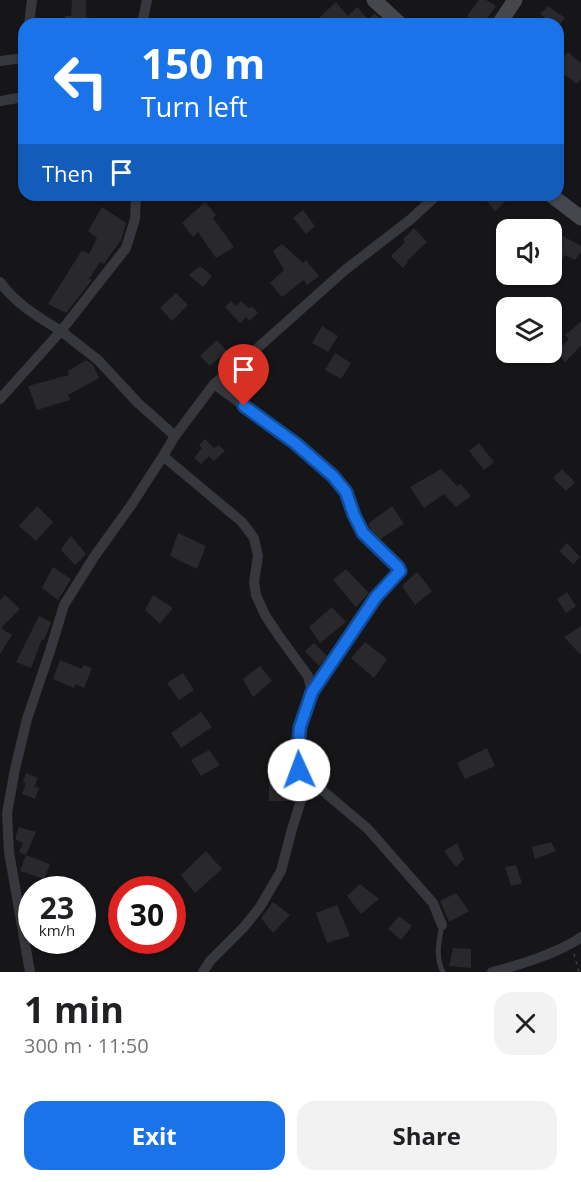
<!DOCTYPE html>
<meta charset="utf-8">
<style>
:root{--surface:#fff;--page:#f2f2f2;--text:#202124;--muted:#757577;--accent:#1a73e8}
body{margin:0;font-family:"Open Sans",sans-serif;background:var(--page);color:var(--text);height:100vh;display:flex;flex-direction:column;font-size:22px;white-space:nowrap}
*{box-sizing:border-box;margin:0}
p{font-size:20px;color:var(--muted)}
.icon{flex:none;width:33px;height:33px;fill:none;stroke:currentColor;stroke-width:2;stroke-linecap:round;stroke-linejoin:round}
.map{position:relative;height:972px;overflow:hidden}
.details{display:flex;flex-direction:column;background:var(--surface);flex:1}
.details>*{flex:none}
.banner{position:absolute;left:18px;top:18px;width:546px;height:183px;border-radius:18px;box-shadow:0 2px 4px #0004;background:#1a73e8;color:#fff;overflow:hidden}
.fabs{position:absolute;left:496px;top:219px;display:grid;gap:12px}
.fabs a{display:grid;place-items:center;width:66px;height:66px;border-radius:12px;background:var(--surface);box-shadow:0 2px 4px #0004;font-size:30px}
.speed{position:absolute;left:18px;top:876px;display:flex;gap:12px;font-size:30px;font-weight:700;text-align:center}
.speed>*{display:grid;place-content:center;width:78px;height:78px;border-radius:50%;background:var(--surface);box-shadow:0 2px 4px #0004;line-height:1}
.speed small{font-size:15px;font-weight:400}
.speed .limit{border:9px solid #d22;background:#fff;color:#111}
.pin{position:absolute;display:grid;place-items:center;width:51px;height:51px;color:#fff;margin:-62px -26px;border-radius:50% 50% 50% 0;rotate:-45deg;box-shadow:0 0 6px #0007}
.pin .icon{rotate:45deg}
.me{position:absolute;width:66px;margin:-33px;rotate:358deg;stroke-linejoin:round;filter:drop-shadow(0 0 4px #0008)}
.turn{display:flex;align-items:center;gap:21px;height:126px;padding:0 24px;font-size:27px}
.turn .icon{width:78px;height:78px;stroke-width:2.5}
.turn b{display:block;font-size:42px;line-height:51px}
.then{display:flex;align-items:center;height:57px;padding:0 24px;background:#0003;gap:12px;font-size:22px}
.round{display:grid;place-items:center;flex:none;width:63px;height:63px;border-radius:18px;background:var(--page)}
.headline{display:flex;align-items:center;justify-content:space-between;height:102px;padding:0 24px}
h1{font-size:36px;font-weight:700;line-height:45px}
.cta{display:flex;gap:12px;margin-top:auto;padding:12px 24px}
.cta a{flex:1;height:69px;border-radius:18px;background:var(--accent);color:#fff;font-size:24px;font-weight:700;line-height:69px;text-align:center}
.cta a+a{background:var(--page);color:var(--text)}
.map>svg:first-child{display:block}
</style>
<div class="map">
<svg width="581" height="972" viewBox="0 0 581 972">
<rect width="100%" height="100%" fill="#161618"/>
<path fill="#29292c" d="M 72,0 L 86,0 L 86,17 L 78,17 L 89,17 L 89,24 L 65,24 L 65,16 L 71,16 Z
M 479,0 L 486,0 L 496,6 L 483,24 L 477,24 L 467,16 Z
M 336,2 L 348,16 L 357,7 L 369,20 L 374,13 L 386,24 L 326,24 L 320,17 Z
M 548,6 L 565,18 L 560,24 L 552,24 L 540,14 Z
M 568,52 L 581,63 L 581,79 L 577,84 L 558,70 L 558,65 Z
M 482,195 L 512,195 L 495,211 Z
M 205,202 L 216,215 L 213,218 L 234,247 L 216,258 L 198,232 L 193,237 L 182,223 Z
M 102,207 L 126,223 L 121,240 L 104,264 L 100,262 L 89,279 L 92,280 L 66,313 L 48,304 L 82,250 L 89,254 L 97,238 L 88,231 Z
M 303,210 L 315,226 L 306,234 L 293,218 Z
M 414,228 L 427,242 L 407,261 L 408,262 L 403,268 L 391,256 L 405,242 L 403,239 Z
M 552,230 L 581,246 L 581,252 L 575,260 L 565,255 L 560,262 L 552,258 L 552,253 L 556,247 L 552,244 Z
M 282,244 L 303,263 L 306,260 L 319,276 L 307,285 L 304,280 L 282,297 L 270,283 L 284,270 L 273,251 Z
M 200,266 L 212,276 L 203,287 L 189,275 Z
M 176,293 L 188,305 L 172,321 L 160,308 Z
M 231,301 L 236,306 L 241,301 L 249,308 L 252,306 L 258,313 L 249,321 L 246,317 L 240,323 L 225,307 Z
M 581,322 L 581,346 L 565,362 L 556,352 L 569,339 L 565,335 Z
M 322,326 L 338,336 L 328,352 L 312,343 Z
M 217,340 L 227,351 L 210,366 L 200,356 Z
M 335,353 L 351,363 L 341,379 L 325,370 Z
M 86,360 L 93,365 L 99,378 L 68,395 L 70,400 L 37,410 L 28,386 L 69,375 L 68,371 Z
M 205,439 L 214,448 L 219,445 L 225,451 L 214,461 L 209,456 L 201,464 L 194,458 L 202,448 L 199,445 Z
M 479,443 L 494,462 L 484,470 L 469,451 Z
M 441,469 L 457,486 L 461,484 L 471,496 L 456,507 L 444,494 L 424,508 L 410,487 Z
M 562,469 L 575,482 L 566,491 L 553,478 Z
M 37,506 L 53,522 L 36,541 L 19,526 Z
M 392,506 L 404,524 L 380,539 L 372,531 L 368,524 Z
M 178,533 L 206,546 L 197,569 L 170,556 Z
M 71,536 L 86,554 L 75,565 L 61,550 L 66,542 Z
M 567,543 L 580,557 L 573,564 L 559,551 Z
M 53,567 L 71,579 L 58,600 L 42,588 Z
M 346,569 L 369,593 L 356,607 L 333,580 Z
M 417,572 L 432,591 L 415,605 L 402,586 Z
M 567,592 L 576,606 L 566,613 L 557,599 Z
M 5,595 L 20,609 L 1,628 L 12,635 L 0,654 L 0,600 Z
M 153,595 L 173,608 L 160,624 L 145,610 Z
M 332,607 L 346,622 L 320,643 L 309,627 Z
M 39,616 L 51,622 L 44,640 L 42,639 L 31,668 L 16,662 Z
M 581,626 L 581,655 L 564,637 Z
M 365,642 L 387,659 L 374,678 L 351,658 Z
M 314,643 L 327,656 L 319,666 L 305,651 Z
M 60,660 L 82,669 L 83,665 L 92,668 L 84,688 L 76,684 L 74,688 L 53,679 Z
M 260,666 L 272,681 L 253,697 L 243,679 Z
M 183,673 L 194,690 L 179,700 L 167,683 Z
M 201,712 L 212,727 L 181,748 L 171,733 Z
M 487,748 L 495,766 L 465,779 L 457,763 Z
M 209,750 L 220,765 L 201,776 L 191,760 Z
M 26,773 L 38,778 L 34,787 L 39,788 L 35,799 L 22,794 L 26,783 L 23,782 Z
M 269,782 L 287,782 L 287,801 L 269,801 Z
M 19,827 L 36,832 L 26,855 L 19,852 L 23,843 L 16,840 L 16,835 Z
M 551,842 L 556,851 L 535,859 L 532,847 Z
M 457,843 L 464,859 L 456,867 L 444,851 Z
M 206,851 L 222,869 L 195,893 L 181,875 Z
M 26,855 L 50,864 L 44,879 L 20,871 Z
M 516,865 L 522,883 L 511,886 L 505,867 Z
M 360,884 L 379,899 L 361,914 L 347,896 Z
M 456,893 L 469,911 L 449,922 L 440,901 Z
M 273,902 L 290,915 L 273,933 L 261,918 Z
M 337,905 L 350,936 L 327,943 L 316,913 Z
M 399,916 L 412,926 L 401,940 L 388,929 Z
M 32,940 L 54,940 L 59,943 L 53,955 L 33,944 Z
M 453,948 L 471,949 L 471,968 L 449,966 Z"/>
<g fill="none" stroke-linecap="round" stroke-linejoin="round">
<path stroke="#3d3f44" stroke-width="1.5" stroke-dasharray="3 4.5" stroke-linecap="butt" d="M 574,954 L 579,972"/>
<path stroke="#37383d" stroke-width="5" d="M 442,925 C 439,940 435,957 443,972"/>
<path stroke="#37383d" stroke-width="10" d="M 29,24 L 32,0
M 142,24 L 147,0
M 0,61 L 24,58
M 0,101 L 24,97
M 0,282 C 16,304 38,317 61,331 L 126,248 L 135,219 L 136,195
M 214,384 L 295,443 L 333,476 L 346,492 L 354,515 L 363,533 L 399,569 L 400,571 L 376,597 L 312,692
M 0,399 L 61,331 L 98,360 L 138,403 L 175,436
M 303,783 L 322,790 L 368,829 L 433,903 L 442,925
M 30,972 L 9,852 L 7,813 L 15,769 L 27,719 L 50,651 L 64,605 L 94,557 L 132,504 L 163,456
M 203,972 L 210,961 L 244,927 L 260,907 L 281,871 L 292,829 L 303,794 L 303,783 L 297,758 L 297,745 L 300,727 L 312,692 L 308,676 L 279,636 L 265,615 L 256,595 L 254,582 L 258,556 L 254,538 L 242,522 L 163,456 L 175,436 L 214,384 L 253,352 L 345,270 L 411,219 L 437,195
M 492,972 C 517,966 561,952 581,937"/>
<path stroke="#45474d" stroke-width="15" d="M 374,0 L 400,24
M 499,24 L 515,0
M 551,195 L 581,218"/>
</g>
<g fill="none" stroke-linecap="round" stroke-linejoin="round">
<g stroke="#114b97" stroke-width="15">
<path id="route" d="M 244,406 L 295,443 L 333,476 L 346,492 L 354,515 L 363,533 L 398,567 L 400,571 L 376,597 L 312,692 L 300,727 L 297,758 L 299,770"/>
</g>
<use href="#route" stroke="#1a73e8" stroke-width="10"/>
</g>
</svg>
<div class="fabs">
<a><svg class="icon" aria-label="sound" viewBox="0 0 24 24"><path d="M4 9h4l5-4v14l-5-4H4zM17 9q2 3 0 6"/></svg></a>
<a><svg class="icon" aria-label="layers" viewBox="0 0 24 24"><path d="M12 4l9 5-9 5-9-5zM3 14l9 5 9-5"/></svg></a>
</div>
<div class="speed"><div>23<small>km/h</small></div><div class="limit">30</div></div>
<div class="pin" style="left:244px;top:406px;background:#d93025"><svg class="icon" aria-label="arrive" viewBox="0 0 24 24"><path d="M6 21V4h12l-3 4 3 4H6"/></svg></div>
<svg class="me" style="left:299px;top:770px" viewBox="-20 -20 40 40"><circle r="19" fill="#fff"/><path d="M0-13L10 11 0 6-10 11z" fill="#1a73e8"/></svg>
<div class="banner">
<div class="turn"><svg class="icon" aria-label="left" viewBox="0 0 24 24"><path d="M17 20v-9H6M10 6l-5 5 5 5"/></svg><div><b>150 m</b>Turn left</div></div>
<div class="then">Then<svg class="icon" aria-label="arrive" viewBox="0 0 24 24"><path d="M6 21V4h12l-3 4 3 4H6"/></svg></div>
</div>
</div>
<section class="details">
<div class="headline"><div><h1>1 min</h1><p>300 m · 11:50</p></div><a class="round"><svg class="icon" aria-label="close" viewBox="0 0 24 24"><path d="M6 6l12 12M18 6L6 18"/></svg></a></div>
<div class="cta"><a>Exit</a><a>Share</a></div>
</section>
